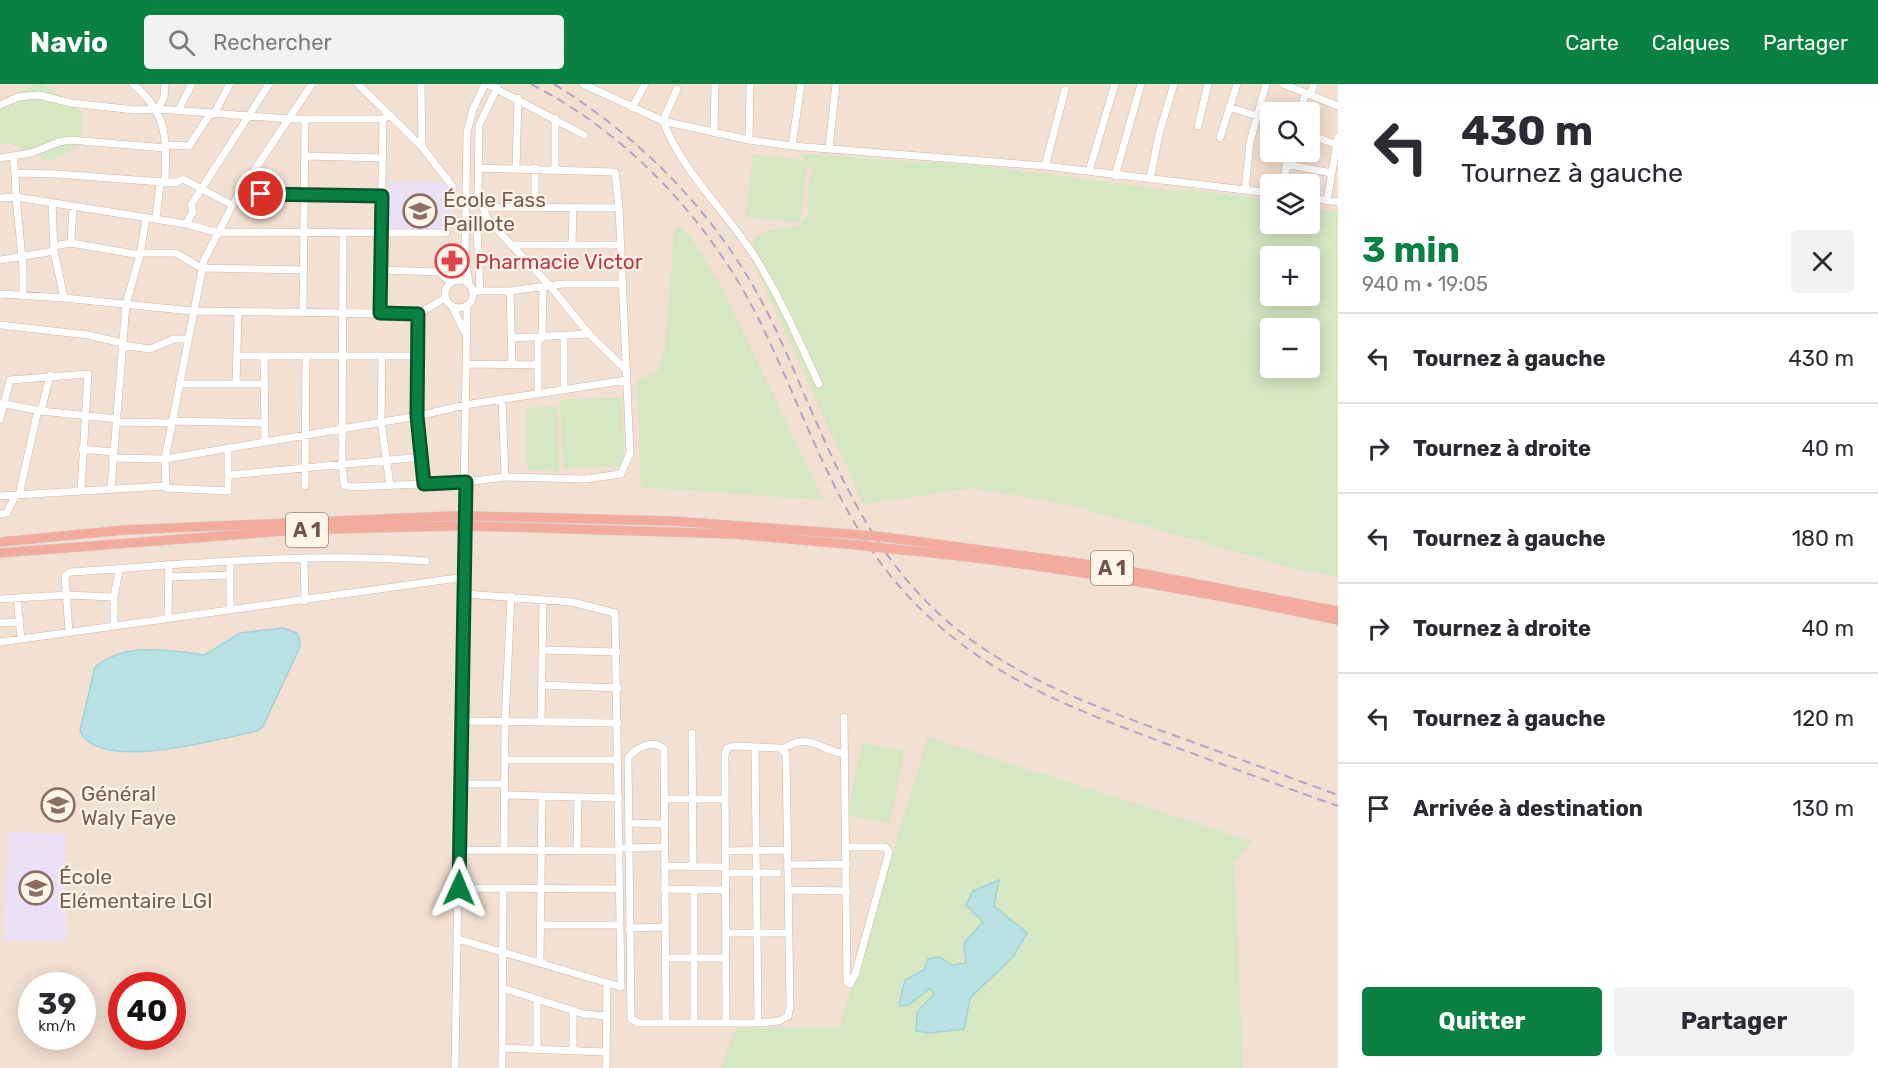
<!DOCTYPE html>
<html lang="fr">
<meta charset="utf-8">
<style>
:root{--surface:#fff;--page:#f2f2f3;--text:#2b2b33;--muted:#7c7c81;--line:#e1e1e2;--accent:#0b8043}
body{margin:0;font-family:Rubik,sans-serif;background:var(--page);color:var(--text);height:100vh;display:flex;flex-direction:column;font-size:22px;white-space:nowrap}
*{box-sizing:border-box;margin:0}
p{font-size:20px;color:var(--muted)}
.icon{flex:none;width:33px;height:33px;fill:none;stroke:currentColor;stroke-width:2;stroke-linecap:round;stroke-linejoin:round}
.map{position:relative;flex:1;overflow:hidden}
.sheet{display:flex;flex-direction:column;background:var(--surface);width:540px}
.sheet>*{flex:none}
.top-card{background:#fff;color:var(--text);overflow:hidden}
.tools{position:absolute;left:1260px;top:18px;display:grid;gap:12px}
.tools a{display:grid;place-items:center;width:60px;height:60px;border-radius:6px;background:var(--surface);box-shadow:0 3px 15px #0003;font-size:30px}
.speed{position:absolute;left:18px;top:888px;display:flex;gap:12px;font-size:30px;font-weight:700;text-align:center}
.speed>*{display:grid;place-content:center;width:78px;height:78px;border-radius:50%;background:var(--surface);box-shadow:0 3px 15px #0003;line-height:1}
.speed small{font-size:15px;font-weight:400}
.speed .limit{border:9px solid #d22;background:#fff;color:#111}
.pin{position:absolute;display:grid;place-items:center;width:51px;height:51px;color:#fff;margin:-26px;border:3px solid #fff;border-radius:50%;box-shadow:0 2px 6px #0007}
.me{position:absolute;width:66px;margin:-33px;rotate:1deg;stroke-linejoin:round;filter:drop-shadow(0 0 4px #0008)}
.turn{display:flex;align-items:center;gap:21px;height:126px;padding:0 24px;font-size:27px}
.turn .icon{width:78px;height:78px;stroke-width:2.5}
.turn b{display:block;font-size:42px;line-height:51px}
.round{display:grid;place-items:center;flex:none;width:63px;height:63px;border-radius:6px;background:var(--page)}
.headline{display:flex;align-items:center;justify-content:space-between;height:102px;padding:0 24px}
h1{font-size:36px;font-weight:700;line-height:45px;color:var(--accent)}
.action{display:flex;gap:12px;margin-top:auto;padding:12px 24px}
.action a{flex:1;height:69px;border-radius:6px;background:var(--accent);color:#fff;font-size:24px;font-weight:700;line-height:69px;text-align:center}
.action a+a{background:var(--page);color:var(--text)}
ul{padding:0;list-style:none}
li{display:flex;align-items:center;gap:18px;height:90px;padding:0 24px;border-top:2px solid var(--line)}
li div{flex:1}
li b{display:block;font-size:22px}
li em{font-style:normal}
header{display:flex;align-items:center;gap:36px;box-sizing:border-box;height:84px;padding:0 30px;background:var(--accent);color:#fff}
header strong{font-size:28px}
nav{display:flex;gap:33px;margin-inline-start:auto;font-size:21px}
.search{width:420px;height:54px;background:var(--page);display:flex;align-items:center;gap:15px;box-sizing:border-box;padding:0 21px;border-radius:6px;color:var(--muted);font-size:22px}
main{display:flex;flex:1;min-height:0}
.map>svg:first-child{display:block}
</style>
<header>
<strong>Navio</strong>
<div class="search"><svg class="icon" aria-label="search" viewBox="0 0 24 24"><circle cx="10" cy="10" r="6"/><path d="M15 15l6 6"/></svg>Rechercher</div>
<nav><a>Carte</a><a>Calques</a><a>Partager</a></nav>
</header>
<main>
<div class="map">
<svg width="1338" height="984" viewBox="0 0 1338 984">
<rect width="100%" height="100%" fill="#fbefe3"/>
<path fill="#f2e0d2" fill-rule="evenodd" d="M 0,0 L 1338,0 L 1338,984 L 0,984 ZM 1270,28 L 1310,28 L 1310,68 L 1270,68 ZM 1270,100 L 1310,100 L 1310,140 L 1270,140 ZM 1270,172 L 1310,172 L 1310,212 L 1270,212 ZM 1270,244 L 1310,244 L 1310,284 L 1270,284 ZM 32,902 L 82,902 L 82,952 L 32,952 ZM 122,902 L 172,902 L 172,952 L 122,952 Z"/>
<path fill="#ece0f7" d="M 388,97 L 446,99 L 453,108 L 453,145 L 387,145 Z
M 8,748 L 66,750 L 67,858 L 4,857 Z"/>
<path fill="#d5e7c3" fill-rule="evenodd" d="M 35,0 L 43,0 L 81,28 L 81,60 L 61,73 L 48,77 L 11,59 L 0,60 L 0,20 Z
M 753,70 L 804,76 L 800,70 L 987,82 L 1174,107 L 1196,106 L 1270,116 L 1270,140 L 1310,140 L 1310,123 L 1338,129 L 1338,493 L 1289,483 L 1074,422 L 973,404 L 864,420 L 754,180 L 754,155 C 766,145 783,143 799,142 L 808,131 L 808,103 L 813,89 L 807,80 L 800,139 L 746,133 ZM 1270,172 L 1310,172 L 1310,212 L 1270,212 ZM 1270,244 L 1310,244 L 1310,284 L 1270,284 Z
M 677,142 L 690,152 L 721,202 L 823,416 L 641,403 L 637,296 L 658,287 L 665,266 L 674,152 Z
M 621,313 L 625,382 L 564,385 L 560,316 Z
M 557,322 L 559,388 L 527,385 L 527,324 Z
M 928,653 L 1252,757 L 1234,778 L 1243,984 L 721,984 L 736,944 L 840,943 Z
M 862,659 L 904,667 L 890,739 L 848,731 Z"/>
<path fill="#b9e1e3" stroke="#a0d1d4" stroke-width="1.5" d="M 283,544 L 297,549 L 300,557 L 299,565 L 263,642 L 257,647 C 222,654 99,690 80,647 L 95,583 C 124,558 170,566 205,571 L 240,549 Z
M 999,796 L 994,822 L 1027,849 L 1013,873 L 970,914 L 964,945 L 930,949 L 916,947 L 917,928 L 934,910 L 930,904 L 909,921 L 899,922 L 905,896 L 924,886 L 928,875 L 940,873 L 952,881 L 966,879 L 964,859 L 983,838 L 966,821 L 973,807 Z"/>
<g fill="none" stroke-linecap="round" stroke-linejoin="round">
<g stroke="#cbb6aa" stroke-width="8">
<path id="minor" d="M 133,0 C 169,31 166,54 165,99
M 358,0 L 422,63 L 453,103
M 421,0 L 422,63
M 487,0 L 584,51
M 583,0 L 663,37 C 682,88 726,127 755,173 C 780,213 799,257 819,300
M 1283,0 L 1338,22
M 497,4 L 479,41 L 478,113 L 488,136 L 550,202 L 589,250 L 627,287
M 677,5 L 663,37 L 749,56 L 792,62 L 1045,82 L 1270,109
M 1310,11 L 1314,0
M 0,21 L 18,13 L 39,11 L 71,19 L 135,26 L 158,25 L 290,35 L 383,35 L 390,31
M 1229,23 L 1257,32
M 632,24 L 645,0
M 158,25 L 164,13 L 165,0
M 178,27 L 192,0
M 1299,28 L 1306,10
M 214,30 L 230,0
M 1198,42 L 1208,0
M 714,49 L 715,0
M 1310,51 L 1338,61
M 1220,54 L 1237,0
M 749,56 L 750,0
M 166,61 L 189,62 L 210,30
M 792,62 L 801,0
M 829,64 L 836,0
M 13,72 L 15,89
M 305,72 L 382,74
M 0,74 L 31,69 L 59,58 L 70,56 L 166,64
M 1286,80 L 1331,89
M 1045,82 L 1065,6
M 516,84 L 518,14
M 535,84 L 535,123
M 555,84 L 555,34
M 1089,87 L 1115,0
M 1115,92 L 1141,0
M 1150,95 L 1159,50 L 1174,0
M 1283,100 L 1289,68
M 1245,106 L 1250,58 L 1266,0
M 239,109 L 382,112
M 0,114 L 16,113 L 15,89 L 57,90 L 175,99 L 183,95 L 232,121
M 1310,114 L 1338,118
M 1327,117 L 1338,53
M 52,119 L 54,167
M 73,122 L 71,159 L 140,171
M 482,123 L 619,124
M 156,135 L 160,99
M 186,140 L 193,128 L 191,121 L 269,0
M 343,149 L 342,379 L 344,401 L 352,403 L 466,398 L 505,393 L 585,395 L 621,390 L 630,369 L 619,124 L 615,88 L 478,84
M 512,161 L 621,161
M 572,161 L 573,123
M 54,162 L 71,159
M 140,169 L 176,169 L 201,184 L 303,186
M 0,176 L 54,167 L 64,214
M 381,186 L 439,188 L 451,199 L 463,174
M445 210a14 14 0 1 1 28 0a14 14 0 1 1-28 0Z
M 469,200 L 465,171 L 467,48 L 473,25 L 485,0
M 473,207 L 510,207 L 563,200 L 623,200
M 480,207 L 477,144 L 488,136
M 510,207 L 512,280
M 0,210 L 64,214 L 192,227 L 418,230 L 445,214
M 23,212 L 23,184 L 16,113 L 186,140 L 216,148 L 446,149
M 452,222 L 464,247
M 303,228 L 305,35
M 380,229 L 383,35
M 418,230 L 418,332 L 424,400
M 0,241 L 88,251 L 122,259
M 511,254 L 589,250
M 538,254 L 538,309
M 542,254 L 543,204
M 122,261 L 150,265 L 174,255 L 187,255
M 237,272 L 418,272
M 264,272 L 265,357
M 382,272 L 381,338 L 390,401
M 466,280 L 538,281
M 179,300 L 265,300
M 236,300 L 238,228
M 564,305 L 564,253
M 502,315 L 505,393
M 0,319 L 41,327 L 117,335
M 41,327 L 50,291
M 0,335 L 10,296 L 88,290 L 81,406
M 172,337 L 265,339
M 117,338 L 172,339
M 228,364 L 228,407 L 166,404 L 165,375 L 204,176 L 239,109 L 312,0
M 82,365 L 112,368
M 112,374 L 165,375 L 418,332 L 465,321 L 627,296
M 230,391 L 421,373
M 305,402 L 306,272
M 111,404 L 126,220 L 140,171 L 146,134
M 19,411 L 38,326
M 0,412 L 165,402
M 0,430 L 7,429 L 15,412
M 304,476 L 305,517
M 230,477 L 230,524
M 168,493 L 230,491
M 17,514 L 21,555
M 0,515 L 67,511 L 114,513
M 168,533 L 169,480
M 0,539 L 20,538
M 114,541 L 114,513 L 119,486
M 69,548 L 65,492 L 70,488 C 187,480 308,468 426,477
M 0,558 L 465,493
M 542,566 L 617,568
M 542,601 L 618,604
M 844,633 L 847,898 L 850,900 L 855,891 L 889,768 L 885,763 L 846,763
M 463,637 L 618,639
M 541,638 L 543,516
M 692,649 L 693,783
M 755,663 L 758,939
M 783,665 C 809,647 819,666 845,670
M 505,676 L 618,676
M 461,700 L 505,700
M 505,711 L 619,714
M 664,715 L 725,715
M 628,739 L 663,740
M 624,764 L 663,763
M 460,766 L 619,767
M 504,766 L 505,638 L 511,512
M 577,767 L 578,713
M 725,767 L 788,766
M 788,781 L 847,780
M 664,782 L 725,783
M 725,789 L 778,789
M 459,804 L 620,805
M 664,805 L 725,806
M 788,806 L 847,807
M 541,841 L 620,841
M 629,844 L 664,843
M 726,849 L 789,849
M 458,855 L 621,903 L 615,529 L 572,518 L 465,510
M 665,874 L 725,874
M 540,879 L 542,712
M 502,904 L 584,930 L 607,932
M 666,939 L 664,665 C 654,655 636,663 628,674 L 631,935 L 639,939 L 758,939 L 779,937 L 788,932 L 790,921 L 786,670 L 780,664 L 734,662 L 727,664 L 725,670 L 726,939
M 694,939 L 694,805
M 503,964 L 606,968
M 537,965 L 537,915
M 573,966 L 573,926
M 455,984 L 467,222
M 502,984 L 503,805
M 606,984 L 607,899"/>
</g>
<g stroke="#d7cfcd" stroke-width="10">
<path id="highway" d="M 473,432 L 673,437 L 849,450
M 473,442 L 733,450 L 857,461
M 884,453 L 1108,483 L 1338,527
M 0,458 L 124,446 L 452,432
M 893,465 C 1043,479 1191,505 1338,536
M 0,469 L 297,446 L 452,442"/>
</g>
<use href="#minor" stroke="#fff" stroke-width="7"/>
<use href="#highway" stroke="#f2ab9d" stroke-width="9"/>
<path stroke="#b1a3c3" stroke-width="2" stroke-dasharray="9 6" stroke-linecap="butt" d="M 531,0 C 634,53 716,144 765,248 C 808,338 839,438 908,512 C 982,591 1068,623 1167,660 C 1224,681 1281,702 1338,722
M 554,0 C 650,60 727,141 775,244 C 821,343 854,450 936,527 C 1001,588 1083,618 1165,648 C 1223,669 1280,690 1338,711"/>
<g stroke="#d7cfcd" stroke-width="10" stroke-linecap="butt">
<path id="highway-bridge" d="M 452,432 L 473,432
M 452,442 L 473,442
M 849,450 L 884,453
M 857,461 L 893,465"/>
</g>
<use href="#highway-bridge" stroke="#f2ab9d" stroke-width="9"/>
</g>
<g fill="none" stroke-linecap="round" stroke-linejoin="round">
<g stroke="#07532c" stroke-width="15">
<path id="route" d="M 261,110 L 382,112 L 380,229 L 418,230 L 417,332 L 424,400 L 466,398 L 459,804"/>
</g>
<use href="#route" stroke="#0b8043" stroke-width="10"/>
</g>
<defs>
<g id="school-ring" transform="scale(1.725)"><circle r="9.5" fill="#fef4e9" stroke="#8d6e63" stroke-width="1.5"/><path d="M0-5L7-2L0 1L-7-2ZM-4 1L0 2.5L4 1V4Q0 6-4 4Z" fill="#8d6e63"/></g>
<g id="pharmacy-ring" transform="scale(1.725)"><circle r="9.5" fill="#fef4e9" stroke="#e0444e" stroke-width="1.5"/><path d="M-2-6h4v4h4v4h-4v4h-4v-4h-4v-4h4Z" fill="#e0444e"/></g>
</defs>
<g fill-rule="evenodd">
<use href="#school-ring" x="420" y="127"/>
<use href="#pharmacy-ring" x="452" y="177"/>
<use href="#school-ring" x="58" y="721"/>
<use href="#school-ring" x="36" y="804"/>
</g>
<g text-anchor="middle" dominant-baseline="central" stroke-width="4.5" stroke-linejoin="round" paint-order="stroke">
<g fill="#fef4e9" stroke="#9b857a" stroke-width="1.5">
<rect x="286" y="429" width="42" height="34" rx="4.5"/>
<rect x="1091" y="467" width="42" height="34" rx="4.5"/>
</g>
<g font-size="20" font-weight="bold" fill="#71554b">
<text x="307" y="446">A 1</text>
<text x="1112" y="484">A 1</text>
</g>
<g font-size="21" fill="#785e54" stroke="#fef4e9" text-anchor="start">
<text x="443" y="115">École Fass<tspan x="443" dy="24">Paillote</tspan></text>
<text x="81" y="709">Général<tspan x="81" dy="24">Waly Faye</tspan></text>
<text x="59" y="792">École<tspan x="59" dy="24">Elémentaire LGI</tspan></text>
</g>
<g font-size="21" fill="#be3a42" stroke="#fef4e9" text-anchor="start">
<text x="475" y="177">Pharmacie Victor</text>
</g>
</g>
</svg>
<div class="tools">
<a><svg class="icon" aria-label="search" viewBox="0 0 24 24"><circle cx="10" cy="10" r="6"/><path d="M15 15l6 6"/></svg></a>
<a><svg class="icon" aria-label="layers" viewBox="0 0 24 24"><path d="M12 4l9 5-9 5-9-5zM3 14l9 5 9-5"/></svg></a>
<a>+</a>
<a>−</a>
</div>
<div class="speed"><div>39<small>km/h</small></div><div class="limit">40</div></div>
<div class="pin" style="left:261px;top:110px;background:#d93025"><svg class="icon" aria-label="arrive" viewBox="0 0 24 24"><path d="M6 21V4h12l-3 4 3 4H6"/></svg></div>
<svg class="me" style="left:459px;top:804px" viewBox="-20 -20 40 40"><path d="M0-17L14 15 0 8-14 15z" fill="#0b8043" stroke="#fff" stroke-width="4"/></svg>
</div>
<section class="sheet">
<div class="top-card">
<div class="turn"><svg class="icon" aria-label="left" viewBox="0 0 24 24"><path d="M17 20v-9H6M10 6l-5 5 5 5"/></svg><div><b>430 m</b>Tournez à gauche</div></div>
</div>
<div class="headline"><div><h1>3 min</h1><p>940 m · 19:05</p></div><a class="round"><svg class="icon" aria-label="close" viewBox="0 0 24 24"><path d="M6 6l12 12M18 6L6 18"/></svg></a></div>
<ul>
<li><svg class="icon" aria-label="left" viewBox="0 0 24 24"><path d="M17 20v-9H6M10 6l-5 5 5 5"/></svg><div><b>Tournez à gauche</b></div><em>430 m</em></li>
<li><svg class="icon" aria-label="right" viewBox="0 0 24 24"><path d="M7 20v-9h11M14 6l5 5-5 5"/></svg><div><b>Tournez à droite</b></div><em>40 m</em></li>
<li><svg class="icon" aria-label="left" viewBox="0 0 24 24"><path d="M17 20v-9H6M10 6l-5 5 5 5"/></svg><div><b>Tournez à gauche</b></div><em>180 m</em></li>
<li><svg class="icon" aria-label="right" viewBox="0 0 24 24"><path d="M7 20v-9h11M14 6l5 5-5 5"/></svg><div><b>Tournez à droite</b></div><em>40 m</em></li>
<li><svg class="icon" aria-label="left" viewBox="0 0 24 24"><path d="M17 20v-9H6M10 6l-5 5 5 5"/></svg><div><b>Tournez à gauche</b></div><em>120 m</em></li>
<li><svg class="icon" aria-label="arrive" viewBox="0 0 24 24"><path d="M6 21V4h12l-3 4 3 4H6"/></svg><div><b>Arrivée à destination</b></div><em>130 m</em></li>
</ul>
<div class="action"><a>Quitter</a><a>Partager</a></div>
</section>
</main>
